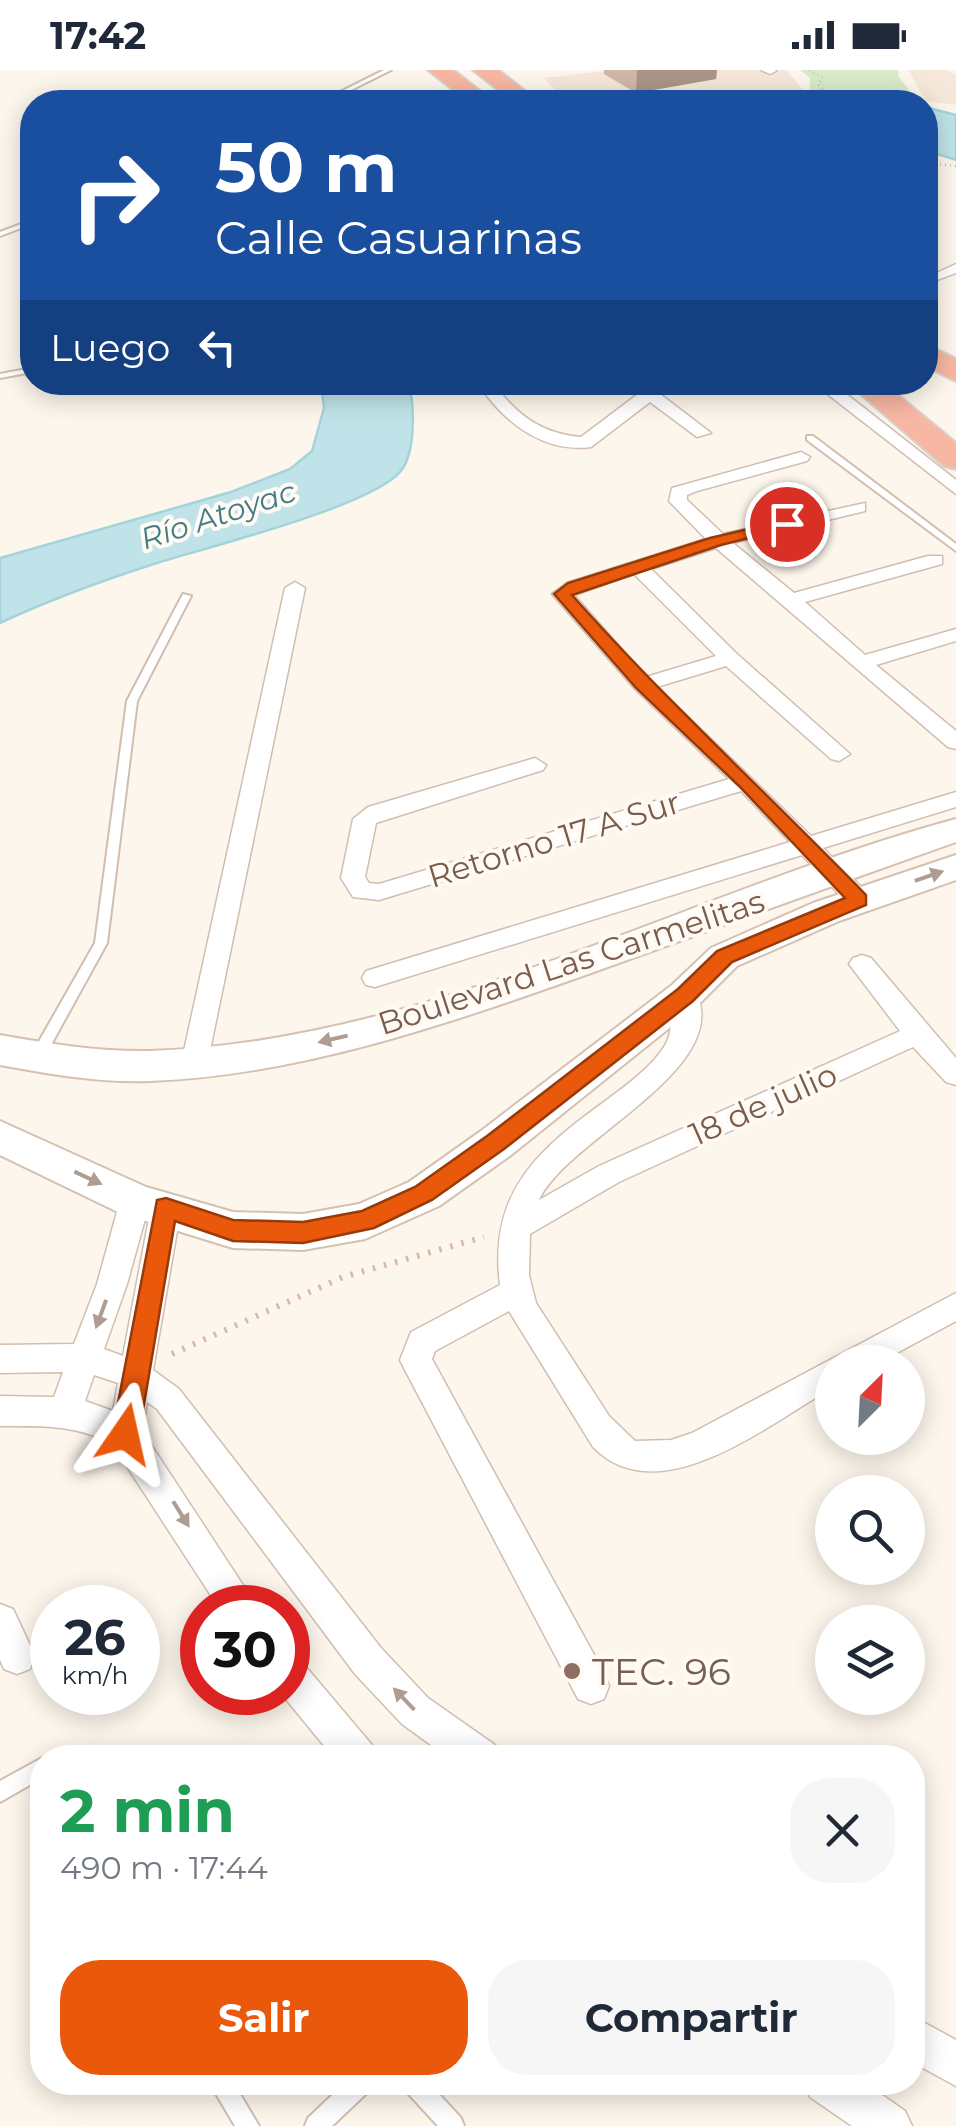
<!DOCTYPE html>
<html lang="es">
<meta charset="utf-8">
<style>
:root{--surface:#fff;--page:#f6f6f7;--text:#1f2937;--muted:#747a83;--accent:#ea580c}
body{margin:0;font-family:Montserrat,sans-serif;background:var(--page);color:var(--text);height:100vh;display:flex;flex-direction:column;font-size:38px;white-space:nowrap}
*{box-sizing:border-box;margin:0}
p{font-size:32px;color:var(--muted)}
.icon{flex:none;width:55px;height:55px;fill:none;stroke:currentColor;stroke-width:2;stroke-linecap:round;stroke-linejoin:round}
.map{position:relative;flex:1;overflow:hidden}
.details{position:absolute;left:30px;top:1675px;width:895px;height:350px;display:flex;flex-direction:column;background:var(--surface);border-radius:40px;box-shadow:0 5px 25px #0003}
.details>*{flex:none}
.hud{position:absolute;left:20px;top:20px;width:918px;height:305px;border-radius:40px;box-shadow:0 5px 25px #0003;background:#1a4fa0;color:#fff;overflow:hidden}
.needle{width:65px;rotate:24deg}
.controls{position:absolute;left:815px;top:1275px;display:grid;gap:20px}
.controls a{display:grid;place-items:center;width:110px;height:110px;border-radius:50%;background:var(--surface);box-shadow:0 5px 25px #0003;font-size:50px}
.speed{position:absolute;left:30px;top:1515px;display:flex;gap:20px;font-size:50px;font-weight:700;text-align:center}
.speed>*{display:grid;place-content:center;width:130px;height:130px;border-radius:50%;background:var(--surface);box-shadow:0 5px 25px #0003;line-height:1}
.speed small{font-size:25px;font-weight:400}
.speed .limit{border:15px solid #d22;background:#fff;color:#111}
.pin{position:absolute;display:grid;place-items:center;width:85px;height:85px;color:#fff;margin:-42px;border:5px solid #fff;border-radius:50%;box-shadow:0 2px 10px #0007}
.me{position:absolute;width:110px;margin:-55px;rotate:11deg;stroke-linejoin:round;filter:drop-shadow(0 0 8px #0008)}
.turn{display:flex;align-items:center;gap:35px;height:210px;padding:0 30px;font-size:45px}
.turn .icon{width:130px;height:130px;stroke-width:2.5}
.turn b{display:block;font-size:70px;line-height:85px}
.then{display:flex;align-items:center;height:95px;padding:0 30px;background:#0003;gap:20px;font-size:38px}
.round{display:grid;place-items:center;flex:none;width:105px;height:105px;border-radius:40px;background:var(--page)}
.summary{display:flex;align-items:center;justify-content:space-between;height:170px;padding:0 30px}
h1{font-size:60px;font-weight:700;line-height:75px;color:#1e9e55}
.cta{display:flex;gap:20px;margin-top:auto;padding:20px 30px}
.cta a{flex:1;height:115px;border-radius:40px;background:var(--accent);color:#fff;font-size:40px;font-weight:700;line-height:115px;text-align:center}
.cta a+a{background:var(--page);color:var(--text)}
.status{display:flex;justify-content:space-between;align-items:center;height:70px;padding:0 50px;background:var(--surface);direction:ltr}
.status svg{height:28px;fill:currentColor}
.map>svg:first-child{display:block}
</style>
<div class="status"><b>17:42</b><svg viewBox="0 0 49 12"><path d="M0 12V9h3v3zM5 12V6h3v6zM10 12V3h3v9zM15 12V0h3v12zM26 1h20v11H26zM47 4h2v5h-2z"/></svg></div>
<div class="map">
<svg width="956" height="2056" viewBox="0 0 956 2056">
<rect width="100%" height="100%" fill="#fdf6ec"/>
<path fill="#f5e8da" d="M 612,0 L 786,0 L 805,22 L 800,32 L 629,32 L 560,25 L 544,8 Z
M 908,0 L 947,0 L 956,4 L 956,35 L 926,31 Z"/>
<path fill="#d8ecc9" d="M 800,0 L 898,0 L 899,7 L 916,29 L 809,32 L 810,8 Z"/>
<path fill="#bfe3e8" stroke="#a5d3da" stroke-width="2.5" d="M 925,37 L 956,45 L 956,90 L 925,80 Z
M 321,313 L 408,313 C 415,334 416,384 400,402 C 369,437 208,477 157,493 C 104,510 51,529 0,553 L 0,488 L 231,422 L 290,399 L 312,381 L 324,338 Z"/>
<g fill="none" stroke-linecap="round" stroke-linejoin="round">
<g stroke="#d1beb0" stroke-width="4">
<path id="lane" d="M 384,0 L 391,0 L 327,32 L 320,32 Z
M 32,150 L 32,154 L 0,166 L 0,162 Z
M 32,298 L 32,302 L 0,308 L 0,304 Z
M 807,366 L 813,366 L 956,474 L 956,481 L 807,370 Z
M 183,524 L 191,526 L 137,631 L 107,873 L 41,993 L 31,993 L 29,989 L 95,873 L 127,631 Z
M 60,1679 L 70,1681 L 72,1688 L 51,1688 L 53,1681 Z
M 42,1688 L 42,1708 L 0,1732 L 0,1711 Z
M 209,2012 L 233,2012 L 259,2056 L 235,2056 Z
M 346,2012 L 373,2012 L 370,2020 L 332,2056 L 305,2056 L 308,2048 Z
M 402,2012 L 446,2012 L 439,2024 L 461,2048 L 464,2056 L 438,2056 L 405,2020 Z"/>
</g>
<g stroke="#d1beb0" stroke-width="3">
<path id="street" d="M 761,0 L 775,0 L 776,1 L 770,4 Z
M 956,194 L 956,203 L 937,210 L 930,206 Z
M 486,312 L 502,312 L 500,322 C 522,349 546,364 581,367 L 654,312 L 673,312 L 660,324 L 711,363 L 697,367 L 650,332 L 591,377 C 547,383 509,356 484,322 Z
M 812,312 L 831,312 L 956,410 L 956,424 Z
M 801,382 L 810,387 L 807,391 L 697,421 L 687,425 L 687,430 L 723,464 L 865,433 L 865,441 L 733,473 L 794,523 L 928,486 L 942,486 L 942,494 L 805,532 L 865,585 L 956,559 L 956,571 L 876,595 L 956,661 L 956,679 L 948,677 L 716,478 L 651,499 L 737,584 L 850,684 L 839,691 L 831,689 L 726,596 L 657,617 L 811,766 L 956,722 L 956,737 L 823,778 L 868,824 L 871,830 L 868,836 L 850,836 L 802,785 L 375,917 L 366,915 L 362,908 L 366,901 L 790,772 L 741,721 L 379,830 L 353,827 L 341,808 L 353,749 L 368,737 L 535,688 L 546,695 L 543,700 L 376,753 L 365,807 L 369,813 L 379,814 L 729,709 L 635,619 L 552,524 L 567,513 L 706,469 L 669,431 L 672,418 ZM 634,504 L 716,586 L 646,607 L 574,525 Z
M 295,512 L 305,518 L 208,990 L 205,997 L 185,997 L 182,990 L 285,518 Z
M 862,885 L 871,888 L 956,988 L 956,1015 L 946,1012 L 913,977 L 619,1112 L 530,1164 L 529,1205 L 536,1233 L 609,1346 L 635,1371 L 671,1370 L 692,1363 L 956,1223 L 956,1251 L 880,1292 L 832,1292 L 832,1318 C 770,1353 659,1445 593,1377 L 509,1241 L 435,1281 L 432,1289 L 604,1603 L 609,1616 L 604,1629 L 591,1634 L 578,1629 L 405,1300 L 400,1290 L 411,1262 L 500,1215 C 488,1121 539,1079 608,1029 C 628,1014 650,998 664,977 C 677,957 666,936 676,918 L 694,918 C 739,998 567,1068 539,1130 L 599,1096 L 900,961 L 849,894 L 853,888 Z
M 135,1119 L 145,1123 L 150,1131 L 127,1214 L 104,1279 L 123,1286 L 151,1138 L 156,1129 L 166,1126 L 176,1129 L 181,1138 L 153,1300 L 179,1319 L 381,1578 L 428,1628 L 495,1675 L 501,1688 L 449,1688 L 402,1654 L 355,1604 L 157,1339 L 147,1332 L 142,1361 L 258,1538 L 219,1538 L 113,1375 C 78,1354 40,1356 0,1356 L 0,1326 L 54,1327 L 63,1302 L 0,1303 L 0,1275 L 74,1274 L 97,1214 L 120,1131 L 125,1123 ZM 94,1305 L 118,1313 L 113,1341 L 85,1331 Z
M 0,1534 L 13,1539 L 35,1586 L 30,1599 L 17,1604 L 4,1599 L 0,1590 Z
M 288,1586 L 301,1591 L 372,1675 L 378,1688 L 334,1688 L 280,1622 L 288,1622 Z
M 912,1946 L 956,1970 L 956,2016 L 912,1992 Z
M 804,2012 L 864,2012 L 905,2041 L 912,2056 L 852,2056 L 810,2027 Z"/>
</g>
<g stroke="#d6c0b0" stroke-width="4">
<path id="secondary" d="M 956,749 L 956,772 C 834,815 713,859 591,903 C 450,953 302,1005 151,1011 C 99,1013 50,1004 0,995 L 0,965 C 50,974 99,982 150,981 C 430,972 690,821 956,749 Z
M 956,785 L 956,810 L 839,851 L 737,896 L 698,935 L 511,1085 L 439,1136 L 365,1169 L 303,1180 L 233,1178 L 120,1143 L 0,1085 L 0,1051 L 146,1117 L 233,1142 L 303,1144 L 359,1134 L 409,1112 L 481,1061 L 672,915 L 711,878 L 813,833 Z"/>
</g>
<g stroke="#dad1cd" stroke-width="4">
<path id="highway" d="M 428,0 L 453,0 L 494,32 L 469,32 Z
M 473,0 L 498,0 L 539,32 L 514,32 Z
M 925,274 L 956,289 L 956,311 L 925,296 Z
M 847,312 L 882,312 L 956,373 L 956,399 L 944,396 Z"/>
</g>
<path stroke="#d9b8a5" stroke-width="2.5" stroke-dasharray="1 4" stroke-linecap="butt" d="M 809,0 L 823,8 L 818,14 L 823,20 L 815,29 L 818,32
M 925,93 L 956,96"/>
<path stroke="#d9b8a5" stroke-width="6" stroke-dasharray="2.5 9" stroke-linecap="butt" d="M 172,1284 L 343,1207 L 484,1167"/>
<use href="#lane" fill="#fff" fill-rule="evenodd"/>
<use href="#street" fill="#fff" fill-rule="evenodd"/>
<use href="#secondary" fill="#fff" fill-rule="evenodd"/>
<use href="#highway" fill="#f7b7a3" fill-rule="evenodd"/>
</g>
<path fill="#d1b7a8" d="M 604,0 L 717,0 L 716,9 L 636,23 L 604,4 Z"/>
<path fill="#aa9588" d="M 637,0 L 717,0 L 716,9 L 636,23 Z"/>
<defs><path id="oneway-solid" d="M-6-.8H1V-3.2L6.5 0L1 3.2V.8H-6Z" transform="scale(2.5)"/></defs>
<g fill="#af9d94">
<use href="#oneway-solid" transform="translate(929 806) rotate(-19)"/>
<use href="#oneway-solid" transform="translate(333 969) rotate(167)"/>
<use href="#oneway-solid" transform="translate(88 1108) rotate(25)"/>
<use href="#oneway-solid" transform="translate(101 1244) rotate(110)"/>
<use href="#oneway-solid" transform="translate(181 1444) rotate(58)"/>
<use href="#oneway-solid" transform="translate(404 1629) rotate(-134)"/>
</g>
<path fill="#ea580c" stroke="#983908" stroke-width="2.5" d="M 787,450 L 795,454 L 793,457 L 721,475 L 572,525 C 665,630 768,724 866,825 L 866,835 L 732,892 L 693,931 L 504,1079 L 432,1130 L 374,1158 L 303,1173 L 233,1171 L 175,1151 L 139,1364 L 135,1373 L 125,1377 L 116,1373 L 112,1364 L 157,1130 L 166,1128 L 233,1150 L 303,1152 L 362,1141 L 415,1117 L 487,1066 L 678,919 L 717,881 L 845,828 L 739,716 L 636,618 L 554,524 L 568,513 L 710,468 Z"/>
<circle fill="#8d6e63" stroke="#fffaf3" stroke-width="4" cx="572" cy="1601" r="10"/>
<g text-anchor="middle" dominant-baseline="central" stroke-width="8" stroke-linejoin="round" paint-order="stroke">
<g font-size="30" font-style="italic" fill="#437c86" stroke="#fffaf3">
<text transform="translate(218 445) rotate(-18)">Río Atoyac</text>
</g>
<g font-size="32" fill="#7a5c4d" stroke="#fffaf3">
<text transform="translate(554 769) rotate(-17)">Retorno 17 A Sur</text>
<text transform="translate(571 892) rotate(-18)">Boulevard Las Carmelitas</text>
<text transform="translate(763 1034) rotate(-24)">18 de julio</text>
</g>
<g font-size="38" fill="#785e54" stroke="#fffaf3" text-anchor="start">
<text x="592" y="1601">TEC. 96</text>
</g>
</g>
</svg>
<div class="controls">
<a><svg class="needle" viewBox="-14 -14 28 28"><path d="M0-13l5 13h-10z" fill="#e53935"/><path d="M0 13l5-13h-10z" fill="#747a83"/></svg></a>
<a><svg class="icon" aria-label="search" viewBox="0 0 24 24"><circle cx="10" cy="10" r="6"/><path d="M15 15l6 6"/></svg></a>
<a><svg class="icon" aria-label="layers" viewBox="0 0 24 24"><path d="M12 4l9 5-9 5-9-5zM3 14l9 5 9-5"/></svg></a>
</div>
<div class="speed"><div>26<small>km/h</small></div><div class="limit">30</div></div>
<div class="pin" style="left:787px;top:454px;background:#d93025"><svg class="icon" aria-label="arrive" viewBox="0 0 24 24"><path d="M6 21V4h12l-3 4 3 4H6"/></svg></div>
<svg class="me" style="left:125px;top:1364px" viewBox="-20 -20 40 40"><path d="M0-17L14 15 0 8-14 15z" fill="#ea580c" stroke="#fff" stroke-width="4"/></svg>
<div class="hud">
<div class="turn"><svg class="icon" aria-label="right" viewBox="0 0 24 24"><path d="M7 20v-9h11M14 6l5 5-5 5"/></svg><div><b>50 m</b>Calle Casuarinas</div></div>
<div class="then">Luego<svg class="icon" aria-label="left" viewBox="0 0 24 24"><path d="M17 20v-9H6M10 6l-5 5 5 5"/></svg></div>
</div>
<section class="details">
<div class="summary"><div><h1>2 min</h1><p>490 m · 17:44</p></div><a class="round"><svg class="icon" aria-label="close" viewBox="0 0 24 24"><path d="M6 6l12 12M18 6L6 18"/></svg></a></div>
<div class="cta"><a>Salir</a><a>Compartir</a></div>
</section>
</div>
